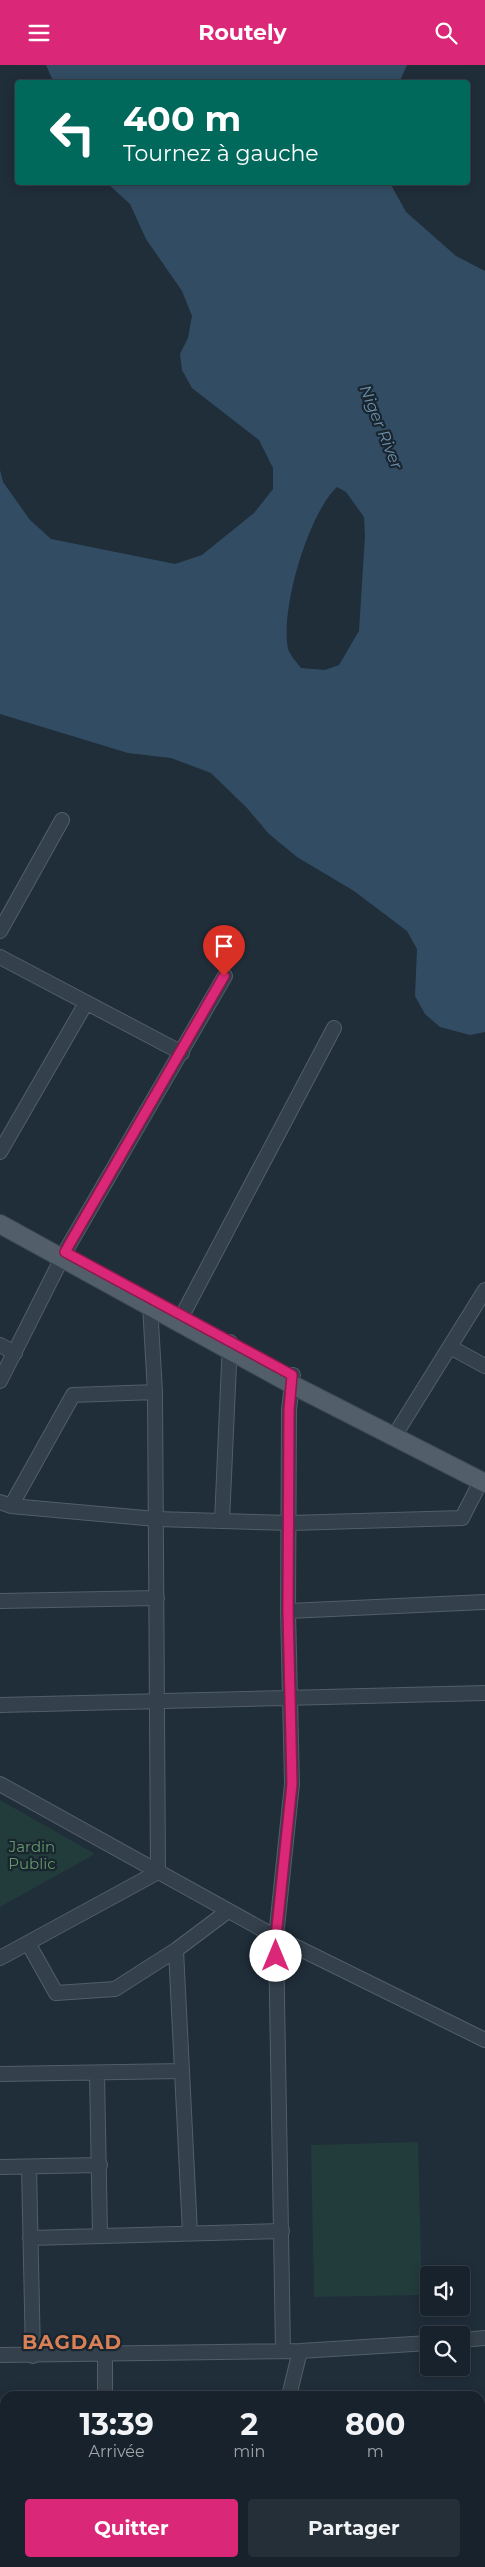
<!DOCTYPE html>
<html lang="fr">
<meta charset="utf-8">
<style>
:root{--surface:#18222c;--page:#252f38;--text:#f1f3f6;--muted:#9fa4a9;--line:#363f48;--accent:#db2777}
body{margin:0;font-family:Montserrat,sans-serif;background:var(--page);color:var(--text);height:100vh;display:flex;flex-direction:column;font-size:19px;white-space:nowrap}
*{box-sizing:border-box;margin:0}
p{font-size:16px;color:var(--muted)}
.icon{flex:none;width:28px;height:28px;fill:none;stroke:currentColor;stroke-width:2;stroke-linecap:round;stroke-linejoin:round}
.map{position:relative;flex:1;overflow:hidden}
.sheet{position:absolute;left:0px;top:2326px;width:485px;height:176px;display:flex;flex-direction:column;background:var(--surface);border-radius:15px 15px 0 0;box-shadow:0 2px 12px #0003,0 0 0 1px var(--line)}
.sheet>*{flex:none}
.top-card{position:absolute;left:15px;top:15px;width:455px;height:105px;border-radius:5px;box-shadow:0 2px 12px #0003,0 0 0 1px var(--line);background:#00695c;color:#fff;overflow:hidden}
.controls{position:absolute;left:420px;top:2201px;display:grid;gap:10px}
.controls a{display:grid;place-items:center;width:50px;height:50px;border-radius:5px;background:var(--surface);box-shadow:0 2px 12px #0003,0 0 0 1px var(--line);font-size:25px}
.pin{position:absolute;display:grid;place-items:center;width:42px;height:42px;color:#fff;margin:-51px -21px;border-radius:50% 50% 50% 0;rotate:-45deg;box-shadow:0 0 5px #0007}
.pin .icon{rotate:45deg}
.me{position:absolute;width:55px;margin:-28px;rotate:0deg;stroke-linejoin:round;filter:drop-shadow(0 0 4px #0008)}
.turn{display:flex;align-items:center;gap:18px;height:105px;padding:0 25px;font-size:22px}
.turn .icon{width:65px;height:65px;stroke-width:2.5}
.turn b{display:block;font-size:35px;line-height:42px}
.eta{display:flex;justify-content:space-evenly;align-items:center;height:85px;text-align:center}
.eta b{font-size:30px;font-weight:700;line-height:35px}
.action{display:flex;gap:10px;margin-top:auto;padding:10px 25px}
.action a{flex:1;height:58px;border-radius:5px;background:var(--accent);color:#fff;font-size:20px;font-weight:700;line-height:58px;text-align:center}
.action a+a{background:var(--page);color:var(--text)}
header{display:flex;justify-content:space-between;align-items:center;height:65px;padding:0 25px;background:var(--accent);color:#fff;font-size:22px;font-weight:700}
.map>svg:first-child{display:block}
</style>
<header><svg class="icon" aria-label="menu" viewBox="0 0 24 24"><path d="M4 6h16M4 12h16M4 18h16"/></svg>Routely<svg class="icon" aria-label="search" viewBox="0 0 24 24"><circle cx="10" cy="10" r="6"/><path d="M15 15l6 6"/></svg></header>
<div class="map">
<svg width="485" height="2502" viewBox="0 0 485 2502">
<rect width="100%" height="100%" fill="#202e3a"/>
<path fill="#223b3b" d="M 0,1735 L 95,1789 L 0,1842 Z
M 418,2077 L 422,2230 L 314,2232 L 311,2080 Z"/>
<path fill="#324d63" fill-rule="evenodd" d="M 46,0 L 407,0 L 399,18 L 54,18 Z
M 107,118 L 390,118 L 406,147 L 456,191 L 485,206 L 485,967 L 470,970 L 440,962 L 425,949 L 415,931 L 417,884 L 407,866 L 354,826 L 297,792 L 269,769 L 247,743 L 211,708 L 171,693 L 128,688 L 0,649 L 0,405 L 3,417 L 30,455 L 51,474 L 175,499 L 202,490 L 254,448 L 273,424 L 273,403 L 259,375 L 192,323 L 182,305 L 180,289 L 188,273 L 192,251 L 182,226 L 146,174 L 130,139 ZM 337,422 L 346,427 L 364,452 L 365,471 L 359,566 L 339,600 L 325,605 L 301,603 C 297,598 290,590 288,584 C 280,545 308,449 337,422 Z"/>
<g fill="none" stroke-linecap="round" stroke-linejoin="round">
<g stroke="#525e68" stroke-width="16">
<path id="minor" d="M 0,866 L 62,755
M 0,892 L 182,988
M 0,1087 L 86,938
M 183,1249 L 334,963
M 0,1280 L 15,1288
M 450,1282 L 485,1301
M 0,1316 L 65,1187 L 225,911
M 398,1365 L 485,1225
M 0,1437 L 11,1441 L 156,1454 L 290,1458 L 462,1453 L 481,1416
M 11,1441 L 73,1330 L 155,1327
M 222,1456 L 230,1277
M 0,1536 L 157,1533
M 288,1546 L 485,1537
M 0,1640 L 485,1628
M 0,1719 L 276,1872 L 485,1975
M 28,1878 L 56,1928 L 115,1924 L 176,1885 L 228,1846
M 176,1885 L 190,2168
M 0,1893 L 158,1807 L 155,1327 L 150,1240
M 97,2008 L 100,2170
M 0,2009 L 182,2006
M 0,2102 L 100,2100
M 29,2102 L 33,2291
M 30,2173 L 282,2166
M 461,2275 L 485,2273
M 283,2286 L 276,1872 L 292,1719 L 288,1546 L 289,1345 L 293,1310
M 0,2290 L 300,2286 L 429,2278
M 105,2331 L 105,2289
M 289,2331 L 300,2286
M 0,2401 L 5,2401
M 0,2500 L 247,2501"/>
</g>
<g stroke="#3d4954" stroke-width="20">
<path id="major" d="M 0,1159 L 291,1319 L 485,1418"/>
</g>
<use href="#minor" stroke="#34404b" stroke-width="14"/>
<use href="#major" stroke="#525f6b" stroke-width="18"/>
</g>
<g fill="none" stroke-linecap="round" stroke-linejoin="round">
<g stroke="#8e194d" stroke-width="12">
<path id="route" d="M 224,911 L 65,1187 L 292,1310 L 289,1345 L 288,1546 L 292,1719 L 276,1872 L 276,1891"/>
</g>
<use href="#route" stroke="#db2777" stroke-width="9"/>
</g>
<g text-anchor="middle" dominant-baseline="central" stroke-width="4.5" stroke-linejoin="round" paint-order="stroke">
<g font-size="15" fill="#65996a" stroke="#19252f">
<text x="32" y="1781">Jardin<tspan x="32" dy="17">Public</tspan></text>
</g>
<g font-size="16" font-style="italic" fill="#6d90ac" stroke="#19252f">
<text transform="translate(381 362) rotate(68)">Niger River</text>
</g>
<g font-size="20" font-weight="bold" letter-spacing="1" fill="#d98057" stroke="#19252f">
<text x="72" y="2277">BAGDAD</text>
</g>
</g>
</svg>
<div class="controls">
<a><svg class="icon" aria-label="sound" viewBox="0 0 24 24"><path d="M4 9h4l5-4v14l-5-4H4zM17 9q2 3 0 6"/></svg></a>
<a><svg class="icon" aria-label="search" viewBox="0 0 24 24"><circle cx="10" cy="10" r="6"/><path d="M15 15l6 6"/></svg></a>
</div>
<div class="pin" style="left:224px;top:911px;background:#d93025"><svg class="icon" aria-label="arrive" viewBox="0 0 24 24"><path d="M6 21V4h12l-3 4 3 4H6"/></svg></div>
<svg class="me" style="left:276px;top:1891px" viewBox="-20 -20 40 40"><circle r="19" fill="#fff"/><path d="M0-13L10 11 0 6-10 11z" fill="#db2777"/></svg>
<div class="top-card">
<div class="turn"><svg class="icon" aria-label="left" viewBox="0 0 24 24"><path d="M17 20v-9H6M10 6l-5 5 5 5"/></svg><div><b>400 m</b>Tournez à gauche</div></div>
</div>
<section class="sheet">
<div class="eta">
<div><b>13:39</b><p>Arrivée</p></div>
<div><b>2</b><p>min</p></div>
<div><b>800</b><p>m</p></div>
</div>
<div class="action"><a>Quitter</a><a>Partager</a></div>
</section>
</div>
